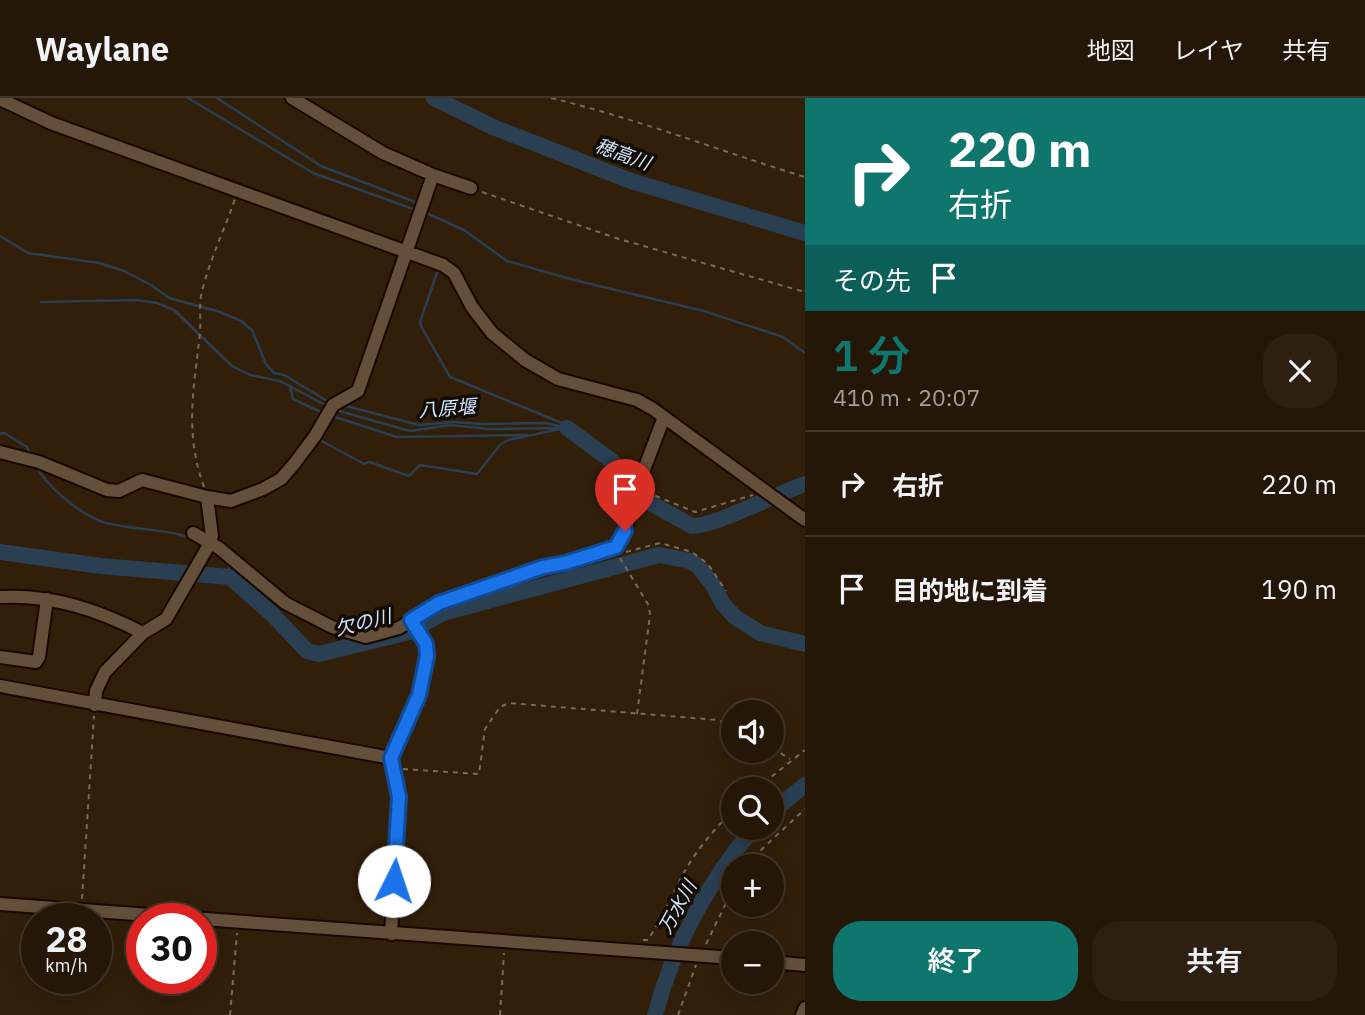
<!DOCTYPE html>
<html lang="ja">
<meta charset="utf-8">
<style>
:root{--surface:#251708;--page:#2d2012;--text:#f1f3f6;--muted:#a39f9c;--line:#423629;--accent:#0f766e}
body{margin:0;font-family:"IBM Plex Sans","Noto Sans JP",sans-serif;background:var(--page);color:var(--text);height:100vh;display:flex;flex-direction:column;font-size:26px;white-space:nowrap}
*{box-sizing:border-box;margin:0}
p{font-size:23px;color:var(--muted)}
.icon{flex:none;width:38px;height:38px;fill:none;stroke:currentColor;stroke-width:2;stroke-linecap:round;stroke-linejoin:round}
.map{position:relative;flex:1;overflow:hidden}
.panel{display:flex;flex-direction:column;background:var(--surface);width:560px}
.panel>*{flex:none}
.hud{background:#0f766e;color:#fff;overflow:hidden}
.tools{position:absolute;left:721px;top:602px;display:grid;gap:14px}
.tools a{display:grid;place-items:center;width:63px;height:63px;border-radius:50%;background:var(--surface);box-shadow:0 4px 18px #0003,0 0 0 2px var(--line);font-size:35px}
.speed{position:absolute;left:21px;top:805px;display:flex;gap:14px;font-size:35px;font-weight:700;text-align:center}
.speed>*{display:grid;place-content:center;width:91px;height:91px;border-radius:50%;background:var(--surface);box-shadow:0 4px 18px #0003,0 0 0 2px var(--line);line-height:1}
.speed small{font-size:18px;font-weight:400}
.speed .limit{border:10px solid #d22;background:#fff;color:#111}
.pin{position:absolute;display:grid;place-items:center;width:60px;height:60px;color:#fff;margin:-72px -30px;border-radius:50% 50% 50% 0;rotate:-45deg;box-shadow:0 0 7px #0007}
.pin .icon{rotate:45deg}
.me{position:absolute;width:77px;margin:-38px;rotate:4deg;stroke-linejoin:round;filter:drop-shadow(0 0 5px #0008)}
.turn{display:flex;align-items:center;gap:24px;height:147px;padding:0 28px;font-size:32px}
.turn .icon{width:91px;height:91px;stroke-width:2.5}
.turn b{display:block;font-size:49px;line-height:60px}
.then{display:flex;align-items:center;height:66px;padding:0 28px;background:#0003;gap:14px;font-size:26px}
.round{display:grid;place-items:center;flex:none;width:74px;height:74px;border-radius:28px;background:var(--page)}
.summary{display:flex;align-items:center;justify-content:space-between;height:119px;padding:0 28px}
h1{font-size:42px;font-weight:600;line-height:52px;color:var(--accent)}
.primary-button{display:flex;gap:14px;margin-top:auto;padding:14px 28px}
.primary-button a{flex:1;height:80px;border-radius:28px;background:var(--accent);color:#fff;font-size:28px;font-weight:600;line-height:80px;text-align:center}
.primary-button a+a{background:var(--page);color:var(--text)}
ul{padding:0;list-style:none}
li{display:flex;align-items:center;gap:21px;height:105px;padding:0 28px;border-top:2px solid var(--line)}
li div{flex:1}
li b{display:block;font-size:26px}
li em{font-style:normal}
header{display:flex;align-items:center;gap:42px;box-sizing:border-box;height:98px;padding:0 35px;background:var(--surface);border-bottom:2px solid var(--line)}
header strong{font-size:33px}
nav{display:flex;gap:38px;margin-inline-start:auto;font-size:24px}
main{display:flex;flex:1;min-height:0}
.map>svg:first-child{display:block}
</style>
<header>
<strong>Waylane</strong>
<nav><a>地図</a><a>レイヤ</a><a>共有</a></nav>
</header>
<main>
<div class="map">
<svg width="805" height="917" viewBox="0 0 805 917">
<rect width="100%" height="100%" fill="#311f0a"/>
<g fill="none" stroke-linecap="round" stroke-linejoin="round">
<path stroke="#2a3f52" stroke-width="2.5" d="M 188,0 L 313,75 L 416,112
M 217,0 L 321,68 L 415,104
M 426,115 L 464,132 L 507,163 L 574,182 L 704,213 L 783,239 L 805,255
M 0,138 L 28,155 L 99,165 L 124,173 L 151,187 L 169,200 L 220,214 L 241,223 L 252,232 L 266,266 L 274,275 L 284,277 L 329,304
M 438,172 L 420,224 L 422,230 L 450,279 L 562,325 L 567,330
M 41,204 L 136,202 L 157,205 L 174,212 L 232,268 L 250,277 L 280,283 L 327,308
M 290,288 L 293,301 L 323,315
M 342,307 L 419,327 L 453,324 L 484,326 L 546,325 L 567,330
M 336,312 L 410,333 L 451,327 L 489,331 L 560,330
M 332,318 L 397,339 L 526,337
M 0,336 L 4,335 L 27,349 L 30,356
M 320,342 L 364,366 L 369,364 L 409,378 L 420,367 L 477,376 L 500,347 L 508,342 L 560,331
M 36,368 C 48,390 82,418 106,425 C 133,432 164,430 191,440
M 229,465 L 230,479"/>
<path stroke="#2a3f52" stroke-width="16" d="M 434,0 L 493,29 L 631,83 L 805,135
M 567,330 L 612,363 L 627,392 L 692,428 C 716,428 778,395 805,386
M 0,454 L 101,468 L 230,479 L 273,517 L 307,553 L 319,556 L 409,534 L 443,515 L 659,457 L 690,463 L 698,468 L 713,487 L 723,506 L 735,519 L 760,535 L 805,546
M 772,714 L 805,687
M 655,917 C 673,849 708,783 754,730"/>
<g stroke="#180800" stroke-width="16">
<path id="minor" d="M 292,0 L 383,55 L 433,77 L 471,90
M 0,1 L 51,25 L 443,167 L 454,175 L 472,209 L 492,235 L 525,262 L 558,281 L 637,302 L 653,311 L 805,422
M 0,354 L 39,364 L 107,392 L 119,393 L 142,382 L 207,399 L 231,403 L 263,391 L 281,381 L 294,366 L 315,338 L 333,307 L 358,293 L 433,77
M 193,435 L 219,450 L 285,505 L 332,529 L 366,539 L 399,530 L 439,505 L 543,469 L 565,465 L 616,449 L 625,433 L 637,390 L 664,319
M 0,499 C 51,496 98,512 143,535
M 0,559 L 36,564 L 39,559 L 47,501
M 0,588 L 391,660
M 95,607 L 96,593 L 105,574 L 143,535 L 166,521 L 209,447 L 212,438 L 207,399
M 0,806 L 733,860
M 391,836 L 399,699 L 391,660 L 419,597 L 427,558 L 426,546 L 411,522
M 772,864 L 805,867
M 802,917 L 805,910"/>
</g>
<path stroke="#796a59" stroke-width="2" stroke-dasharray="5 5" stroke-linecap="butt" d="M 551,0 C 638,21 720,53 805,79
M 482,94 L 619,141 L 805,194
M 204,389 C 184,334 194,290 200,235 C 201,222 199,210 201,198 C 208,165 224,133 235,101
M 646,394 L 695,414 L 753,397
M 626,454 L 660,445 L 692,454 L 708,466 L 726,493
M 620,460 L 649,508 L 650,517 L 637,616
M 772,650 L 790,661
M 403,671 L 479,676 L 485,631 L 500,609 L 509,605 L 718,622 L 733,630
M 756,691 L 805,652
M 748,768 L 762,751 L 805,711
M 82,801 L 94,618
M 643,842 L 648,842 C 664,817 675,788 691,763 C 703,744 718,728 733,712
M 706,846 L 733,791
M 230,917 L 237,835
M 500,917 L 504,855
M 678,917 L 696,867"/>
<use href="#minor" stroke="#64503a" stroke-width="12"/>
</g>
<g fill="none" stroke-linecap="round" stroke-linejoin="round">
<g stroke="#114b97" stroke-width="18">
<path id="route" d="M 394,783 L 399,699 L 391,660 L 419,597 L 427,558 L 426,546 L 411,522 L 439,505 L 543,469 L 565,465 L 616,449 L 625,433"/>
</g>
<use href="#route" stroke="#1a73e8" stroke-width="12"/>
</g>
<g text-anchor="middle" dominant-baseline="central" stroke-width="7" stroke-linejoin="round" paint-order="stroke">
<g font-size="19" font-style="italic" fill="#cce6fe" stroke="#130b04">
<text transform="translate(623 56) rotate(20)">穂高川</text>
<text transform="translate(447 310) rotate(-4)">八原堰</text>
<text transform="translate(363 524) rotate(-14)">欠の川</text>
<text transform="translate(677 809) rotate(-61)">万水川</text>
</g>
</g>
</svg>
<div class="tools">
<a><svg class="icon" aria-label="sound" viewBox="0 0 24 24"><path d="M4 9h4l5-4v14l-5-4H4zM17 9q2 3 0 6"/></svg></a>
<a><svg class="icon" aria-label="search" viewBox="0 0 24 24"><circle cx="10" cy="10" r="6"/><path d="M15 15l6 6"/></svg></a>
<a>+</a>
<a>−</a>
</div>
<div class="speed"><div>28<small>km/h</small></div><div class="limit">30</div></div>
<div class="pin" style="left:625px;top:433px;background:#d93025"><svg class="icon" aria-label="arrive" viewBox="0 0 24 24"><path d="M6 21V4h12l-3 4 3 4H6"/></svg></div>
<svg class="me" style="left:394px;top:783px" viewBox="-20 -20 40 40"><circle r="19" fill="#fff"/><path d="M0-13L10 11 0 6-10 11z" fill="#1a73e8"/></svg>
</div>
<section class="panel">
<div class="hud">
<div class="turn"><svg class="icon" aria-label="right" viewBox="0 0 24 24"><path d="M7 20v-9h11M14 6l5 5-5 5"/></svg><div><b>220 m</b>右折</div></div>
<div class="then">その先<svg class="icon" aria-label="arrive" viewBox="0 0 24 24"><path d="M6 21V4h12l-3 4 3 4H6"/></svg></div>
</div>
<div class="summary"><div><h1>1 分</h1><p>410 m · 20:07</p></div><a class="round"><svg class="icon" aria-label="close" viewBox="0 0 24 24"><path d="M6 6l12 12M18 6L6 18"/></svg></a></div>
<ul>
<li><svg class="icon" aria-label="right" viewBox="0 0 24 24"><path d="M7 20v-9h11M14 6l5 5-5 5"/></svg><div><b>右折</b></div><em>220 m</em></li>
<li><svg class="icon" aria-label="arrive" viewBox="0 0 24 24"><path d="M6 21V4h12l-3 4 3 4H6"/></svg><div><b>目的地に到着</b></div><em>190 m</em></li>
</ul>
<div class="primary-button"><a>終了</a><a>共有</a></div>
</section>
</main>
